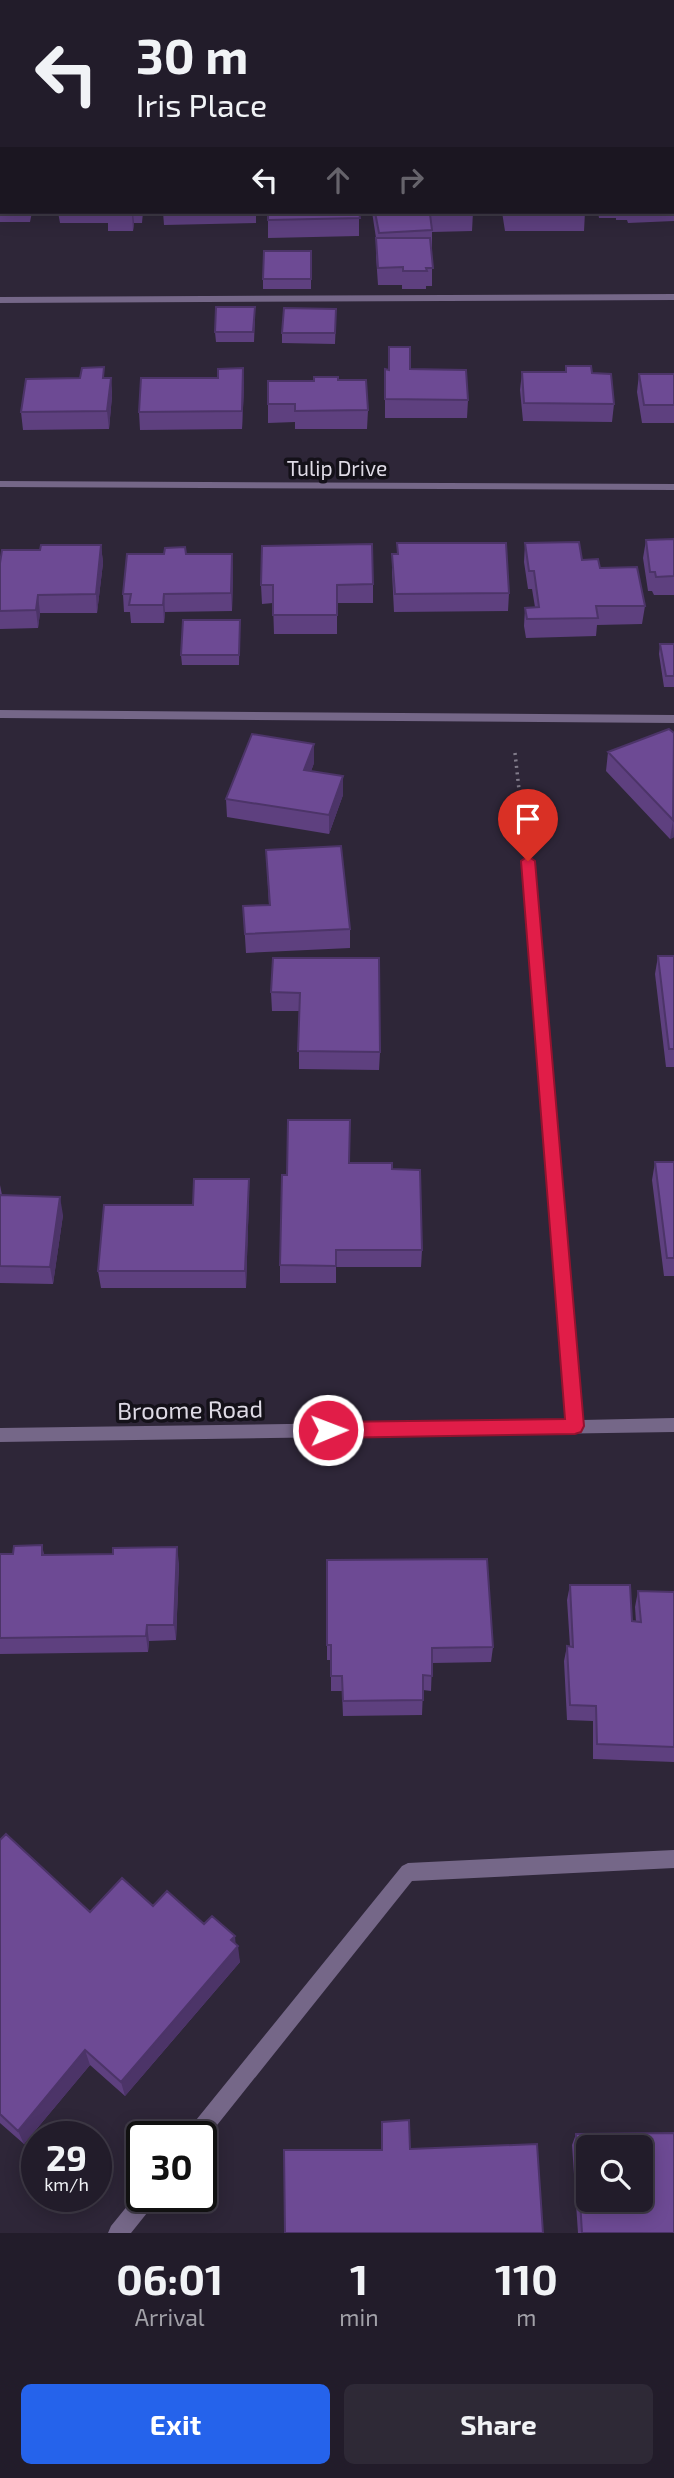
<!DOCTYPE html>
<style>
:root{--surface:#221c2a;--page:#2e2936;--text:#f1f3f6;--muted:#a2a1a8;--line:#3f3a47;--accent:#2563eb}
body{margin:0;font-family:"Exo 2",sans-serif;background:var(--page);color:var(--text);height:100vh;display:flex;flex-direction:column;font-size:26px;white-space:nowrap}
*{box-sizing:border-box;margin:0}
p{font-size:23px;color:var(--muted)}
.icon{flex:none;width:38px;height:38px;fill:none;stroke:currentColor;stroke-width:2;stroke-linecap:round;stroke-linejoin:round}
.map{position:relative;height:2233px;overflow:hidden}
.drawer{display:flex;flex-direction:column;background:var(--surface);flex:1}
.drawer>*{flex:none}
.hud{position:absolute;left:0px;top:0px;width:676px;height:214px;box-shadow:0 4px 18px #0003,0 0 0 2px var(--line);background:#221c2a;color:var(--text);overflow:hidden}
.fabs{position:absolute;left:576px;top:2135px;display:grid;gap:14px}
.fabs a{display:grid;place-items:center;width:77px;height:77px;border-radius:10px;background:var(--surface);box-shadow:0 4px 18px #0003,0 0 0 2px var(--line);font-size:35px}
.speed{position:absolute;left:21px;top:2121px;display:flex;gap:14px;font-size:35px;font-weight:700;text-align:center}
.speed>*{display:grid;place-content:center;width:91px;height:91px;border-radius:50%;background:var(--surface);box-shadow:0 4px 18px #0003,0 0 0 2px var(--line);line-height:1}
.speed small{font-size:18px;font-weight:400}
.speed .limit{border:4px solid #111;border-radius:10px;background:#fff;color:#111}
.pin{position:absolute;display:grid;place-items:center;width:60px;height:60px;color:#fff;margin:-72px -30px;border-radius:50% 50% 50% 0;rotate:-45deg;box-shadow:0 0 7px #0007}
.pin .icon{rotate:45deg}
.me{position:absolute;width:77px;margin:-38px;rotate:89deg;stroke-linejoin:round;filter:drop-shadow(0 0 5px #0008)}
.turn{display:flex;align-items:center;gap:24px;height:147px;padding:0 21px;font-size:32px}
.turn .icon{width:91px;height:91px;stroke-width:2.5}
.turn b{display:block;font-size:49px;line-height:60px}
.lanes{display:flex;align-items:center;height:66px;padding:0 21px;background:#0003;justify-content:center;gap:35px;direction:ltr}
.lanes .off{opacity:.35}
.eta{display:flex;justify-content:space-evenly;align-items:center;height:119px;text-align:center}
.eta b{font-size:42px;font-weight:700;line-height:49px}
.action{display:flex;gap:14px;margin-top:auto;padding:14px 21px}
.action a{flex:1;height:80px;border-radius:10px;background:var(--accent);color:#fff;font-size:28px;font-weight:700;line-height:80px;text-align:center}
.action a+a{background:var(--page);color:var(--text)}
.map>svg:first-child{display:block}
</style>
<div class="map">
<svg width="674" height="2233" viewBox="0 0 674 2233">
<rect width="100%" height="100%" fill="#2e2638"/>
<path fill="#4b2d6b" d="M 0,0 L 174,0 L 2,2 L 2,143 Z"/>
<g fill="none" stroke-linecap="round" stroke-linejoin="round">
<path stroke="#827c8b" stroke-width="2.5" stroke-dasharray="1 3.5" stroke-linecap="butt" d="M 8,0 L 22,2
M 29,2 L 36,0
M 0,41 L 2,38"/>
<path stroke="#827c8b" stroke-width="3.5" stroke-dasharray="2 4.5" stroke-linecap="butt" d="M 515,753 L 521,808"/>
<path fill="#756788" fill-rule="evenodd" d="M 674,294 L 674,300 L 0,303 L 0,297 Z
M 0,710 L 674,715 L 674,723 L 0,718 Z
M 674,1850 L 674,1868 L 412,1881 L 202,2144 L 201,2137 L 185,2137 L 188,2130 L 402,1866 L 408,1863 Z
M 141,2189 L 142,2196 L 158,2196 L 155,2203 L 131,2233 L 108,2233 L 111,2226 Z"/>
<path fill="#756788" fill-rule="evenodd" d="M 0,150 L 2,150 L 2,156 L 0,156 Z
M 0,481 L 674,484 L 674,490 L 0,487 Z
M 528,857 L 534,861 L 582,1420 L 674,1418 L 674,1432 L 0,1442 L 0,1428 L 567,1420 L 522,861 Z"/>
</g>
<path fill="#5e407f" d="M 192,0 L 343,0 L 343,2 L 309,2 L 275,0 Z
M 370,0 L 409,0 L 409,2 L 370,2 Z
M 457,0 L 549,0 L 549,2 L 550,2 L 457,2 Z
M 665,0 L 674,0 L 674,50 L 674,2 L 666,2 Z
M 674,176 L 674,221 L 628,223 L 627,220 L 616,220 L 616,218 L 599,218 L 598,212 L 674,212 Z
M 0,179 L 2,179 L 2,212 L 32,212 L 30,222 L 0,222 Z
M 58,212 L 143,212 L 142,223 L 134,223 L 133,231 L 108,231 L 108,223 L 60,223 Z
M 163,212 L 256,212 L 256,223 L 164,225 Z
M 359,212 L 359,236 L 268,238 L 268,220 Z
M 372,212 L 473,212 L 472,231 L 432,232 L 432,286 L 426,286 L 426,289 L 402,289 L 402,285 L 378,285 L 376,256 L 376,238 Z
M 502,212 L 585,212 L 584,231 L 505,231 Z
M 311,251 L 311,289 L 263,289 L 263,279 Z
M 255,317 L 254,342 L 216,342 L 215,332 Z
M 336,319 L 335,344 L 282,343 L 282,333 Z
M 566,366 L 592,373 L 614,404 L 612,422 L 523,421 L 520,390 L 522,372 L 565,372 Z
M 243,368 L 244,386 L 242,429 L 140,430 L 139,412 L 218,378 Z
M 385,369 L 410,369 L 468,400 L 467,418 L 385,418 Z
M 639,374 L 674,374 L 674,423 L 642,423 L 637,392 Z
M 105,378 L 111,378 L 112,396 L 109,429 L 23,430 L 21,412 Z
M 338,380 L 368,410 L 367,429 L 295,429 L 295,422 L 268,423 L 268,404 Z
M 674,539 L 674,595 L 654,595 L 652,591 L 648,591 L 643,558 L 646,540 Z
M 397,543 L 509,593 L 508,611 L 394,612 L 392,572 L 392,554 L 397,554 Z
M 525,543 L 582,560 L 600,568 L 645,606 L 642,624 L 597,625 L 596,636 L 526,638 L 524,626 L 525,608 L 535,607 L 532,589 L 528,589 L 524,562 Z
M 101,545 L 103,563 L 97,613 L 40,613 L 38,628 L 0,629 L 0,563 L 40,550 Z
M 186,554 L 232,554 L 233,572 L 232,611 L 165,612 L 164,623 L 131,623 L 130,612 L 124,612 L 123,594 Z
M 373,584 L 373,603 L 337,603 L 337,634 L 274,634 L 273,603 L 262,604 L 261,585 Z
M 240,620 L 239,665 L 182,665 L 181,655 Z
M 660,644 L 674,644 L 674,687 L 664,687 L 659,654 Z
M 674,733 L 674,837 L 670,839 L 606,771 L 608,752 Z
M 314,763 L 311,771 L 343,776 L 343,795 L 329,834 L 227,817 L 226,799 Z
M 266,850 L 350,929 L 350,948 L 246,953 L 243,906 L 269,905 Z
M 658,956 L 674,956 L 674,1067 L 666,1067 L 655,974 Z
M 273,958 L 380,1052 L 379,1070 L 299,1069 L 299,1011 L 272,1011 L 271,992 Z
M 655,1162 L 674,1162 L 674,1276 L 664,1276 L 652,1180 Z
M 349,1163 L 392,1169 L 422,1250 L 421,1267 L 336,1267 L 336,1283 L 280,1283 L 280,1265 L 287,1175 Z
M 249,1179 L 249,1197 L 246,1288 L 101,1288 L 98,1271 L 193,1205 Z
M 0,1185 L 2,1195 L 63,1215 L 53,1284 L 0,1283 Z
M 42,1545 L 44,1555 L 179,1563 L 176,1640 L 149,1641 L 148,1652 L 0,1654 L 0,1554 L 13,1554 Z
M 327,1560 L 493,1647 L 491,1662 L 432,1663 L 431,1691 L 423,1690 L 422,1715 L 343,1716 L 342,1691 L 331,1691 L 331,1660 L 327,1660 Z
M 570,1585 L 632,1621 L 636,1622 L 635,1607 L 638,1591 L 674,1592 L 674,1762 L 593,1759 L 593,1721 L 567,1720 L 564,1661 L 567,1646 L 570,1646 L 567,1600 Z
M 0,1840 L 90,1912 L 153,1906 L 204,1924 L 235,1943 L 240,1962 L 125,2096 L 90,2065 L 24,2144 L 0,2123 Z
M 576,2134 L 674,2233 L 578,2233 L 572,2145 Z"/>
<path fill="#4c3468" d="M 132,212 L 133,212 L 134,223 L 133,231 Z
M 243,368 L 244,386 L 242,429 L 242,411 Z
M 111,378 L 112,396 L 109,429 L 107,411 Z
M 101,545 L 103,563 L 97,613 L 96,594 Z
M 232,554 L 233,572 L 232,611 L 231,593 Z
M 164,594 L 165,612 L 164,623 L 163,605 Z
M 38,595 L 40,613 L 38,628 L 36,610 Z
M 314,744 L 314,763 L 305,788 L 304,770 Z
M 343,776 L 343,795 L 329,834 L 329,815 Z
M 673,820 L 674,837 L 670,839 Z
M 249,1179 L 249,1197 L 246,1288 L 245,1271 Z
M 60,1197 L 63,1215 L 53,1284 L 50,1267 Z
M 177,1547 L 179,1563 L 176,1640 L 174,1625 Z
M 147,1625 L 149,1641 L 148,1652 L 146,1636 Z
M 235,1936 L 236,1949 L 238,1946 L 240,1962 L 125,2096 L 121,2082 Z
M 85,2050 L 90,2065 L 24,2144 L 18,2131 Z"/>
<path fill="#6d4a94" stroke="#4c3468" stroke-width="2" fill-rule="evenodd" d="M 192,0 L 275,0 L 275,2 L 192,2 Z
M 492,0 L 539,0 L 540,2 L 551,2 L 492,2 Z
M 0,179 L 2,179 L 2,205 L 0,205 Z
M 107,212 L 132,212 L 132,214 L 107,214 Z
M 268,212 L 359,212 L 360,218 L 268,220 Z
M 375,212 L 473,212 L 473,214 L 430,214 L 432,230 L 379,233 Z
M 505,212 L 585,212 L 585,214 L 506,214 Z
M 376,238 L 430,238 L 433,268 L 426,268 L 427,271 L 403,271 L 403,267 L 378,268 Z
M 264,251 L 311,251 L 311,279 L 263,279 Z
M 216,307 L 255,307 L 253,332 L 215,332 Z
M 284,308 L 336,309 L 335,333 L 282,333 Z
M 389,347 L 410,347 L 410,369 L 466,370 L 468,400 L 385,399 L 385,369 L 389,370 Z
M 566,366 L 591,366 L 592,373 L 611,374 L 614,404 L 524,403 L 522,372 L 566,372 Z
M 104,367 L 103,378 L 111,378 L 107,411 L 21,412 L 26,379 L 80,378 L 82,368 Z
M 243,368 L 242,411 L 139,412 L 141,378 L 218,378 L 218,369 Z
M 639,374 L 674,374 L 674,405 L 644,405 Z
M 314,377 L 338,377 L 338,380 L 366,380 L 368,410 L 295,411 L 295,404 L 268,404 L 268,381 L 314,381 Z
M 674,539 L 674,576 L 656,577 L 655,572 L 650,572 L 646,540 Z
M 579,542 L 582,560 L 598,559 L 600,568 L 637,567 L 645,606 L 596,606 L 598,618 L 527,619 L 525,608 L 539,607 L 534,571 L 529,571 L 525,543 Z
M 397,543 L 506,543 L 509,593 L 395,594 L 392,554 L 398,554 Z
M 372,544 L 373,584 L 337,585 L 337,615 L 273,615 L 273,585 L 261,585 L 262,546 Z
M 41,545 L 101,545 L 96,594 L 38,595 L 36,610 L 0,611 L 0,563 L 2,550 L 40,550 Z
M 185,547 L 186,554 L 232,554 L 231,593 L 164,594 L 163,605 L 129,605 L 131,594 L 123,594 L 127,554 L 164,554 L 165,548 Z
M 183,620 L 240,620 L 239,655 L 181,655 Z
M 660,644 L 674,644 L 674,676 L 666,676 Z
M 669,729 L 674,733 L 673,820 L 608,752 Z
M 252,734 L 314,744 L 304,770 L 343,776 L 329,815 L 226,799 Z
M 341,846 L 350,929 L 245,934 L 243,906 L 270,905 L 266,850 Z
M 658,956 L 674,956 L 674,1049 L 669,1049 Z
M 273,958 L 379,958 L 380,1052 L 298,1051 L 300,993 L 271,992 Z
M 288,1120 L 350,1120 L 349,1163 L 392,1163 L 392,1169 L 420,1170 L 422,1250 L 336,1250 L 336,1266 L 280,1265 L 282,1175 L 287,1175 Z
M 655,1162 L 674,1162 L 674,1258 L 667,1258 Z
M 194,1179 L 249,1179 L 245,1271 L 98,1271 L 104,1205 L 193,1205 Z
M 0,1195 L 60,1197 L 50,1267 L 0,1266 Z
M 42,1545 L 42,1555 L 113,1554 L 113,1548 L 177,1547 L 174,1625 L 147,1625 L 146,1636 L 0,1638 L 0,1554 L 13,1554 L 14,1546 Z
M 487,1559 L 493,1647 L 432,1648 L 432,1676 L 423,1675 L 423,1700 L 343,1701 L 342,1676 L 331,1676 L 331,1645 L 327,1645 L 327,1560 Z
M 570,1585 L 630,1585 L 632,1621 L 641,1622 L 638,1591 L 674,1592 L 674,1747 L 597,1744 L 596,1706 L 570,1705 L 567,1646 L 573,1647 Z
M 6,1834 L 90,1912 L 122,1878 L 153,1906 L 167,1891 L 204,1924 L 212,1916 L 235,1936 L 231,1940 L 238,1946 L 121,2082 L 85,2050 L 18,2131 L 0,2114 L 0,1840 Z
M 409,2120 L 410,2149 L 537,2144 L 543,2233 L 285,2233 L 284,2150 L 382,2150 L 382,2122 Z
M 674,2133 L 674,2233 L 582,2233 L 576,2134 ZM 588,2147 L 640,2147 L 640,2200 L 588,2200 Z"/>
<path fill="#e11d48" stroke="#92132f" stroke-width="2" d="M 528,856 L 535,861 L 584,1426 L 581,1432 L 575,1434 L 328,1438 L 322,1435 L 320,1430 L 322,1424 L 328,1422 L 565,1419 L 521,861 Z"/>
<g text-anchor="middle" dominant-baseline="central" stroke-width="7" stroke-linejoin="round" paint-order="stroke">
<g font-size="21" fill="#dedae5" stroke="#141119">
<text x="337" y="467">Tulip Drive</text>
</g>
<g font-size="24" fill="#dedae5" stroke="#141119">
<text transform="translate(190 1409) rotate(-1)">Broome Road</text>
</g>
</g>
</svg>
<div class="fabs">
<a><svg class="icon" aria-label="search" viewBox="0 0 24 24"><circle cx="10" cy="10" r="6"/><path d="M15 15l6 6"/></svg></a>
</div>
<div class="speed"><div>29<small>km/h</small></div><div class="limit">30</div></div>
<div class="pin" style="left:528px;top:861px;background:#d93025"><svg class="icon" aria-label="arrive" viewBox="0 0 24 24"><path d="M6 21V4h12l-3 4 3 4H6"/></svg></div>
<svg class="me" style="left:328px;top:1430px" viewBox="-20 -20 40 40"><circle r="17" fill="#e11d48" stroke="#fff" stroke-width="3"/><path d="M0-11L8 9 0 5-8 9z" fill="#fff"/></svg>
<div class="hud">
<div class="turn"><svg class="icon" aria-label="left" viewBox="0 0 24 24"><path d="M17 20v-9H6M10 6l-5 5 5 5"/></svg><div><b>30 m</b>Iris Place</div></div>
<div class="lanes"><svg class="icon" aria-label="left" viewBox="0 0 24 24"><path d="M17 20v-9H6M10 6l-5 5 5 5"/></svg><svg class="icon off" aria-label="ahead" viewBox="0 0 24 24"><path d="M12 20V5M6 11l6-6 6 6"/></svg><svg class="icon off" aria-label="right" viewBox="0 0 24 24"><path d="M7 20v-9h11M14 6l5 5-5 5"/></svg></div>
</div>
</div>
<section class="drawer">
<div class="eta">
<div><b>06:01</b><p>Arrival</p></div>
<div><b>1</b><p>min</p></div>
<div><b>110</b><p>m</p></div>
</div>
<div class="action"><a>Exit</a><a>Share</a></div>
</section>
